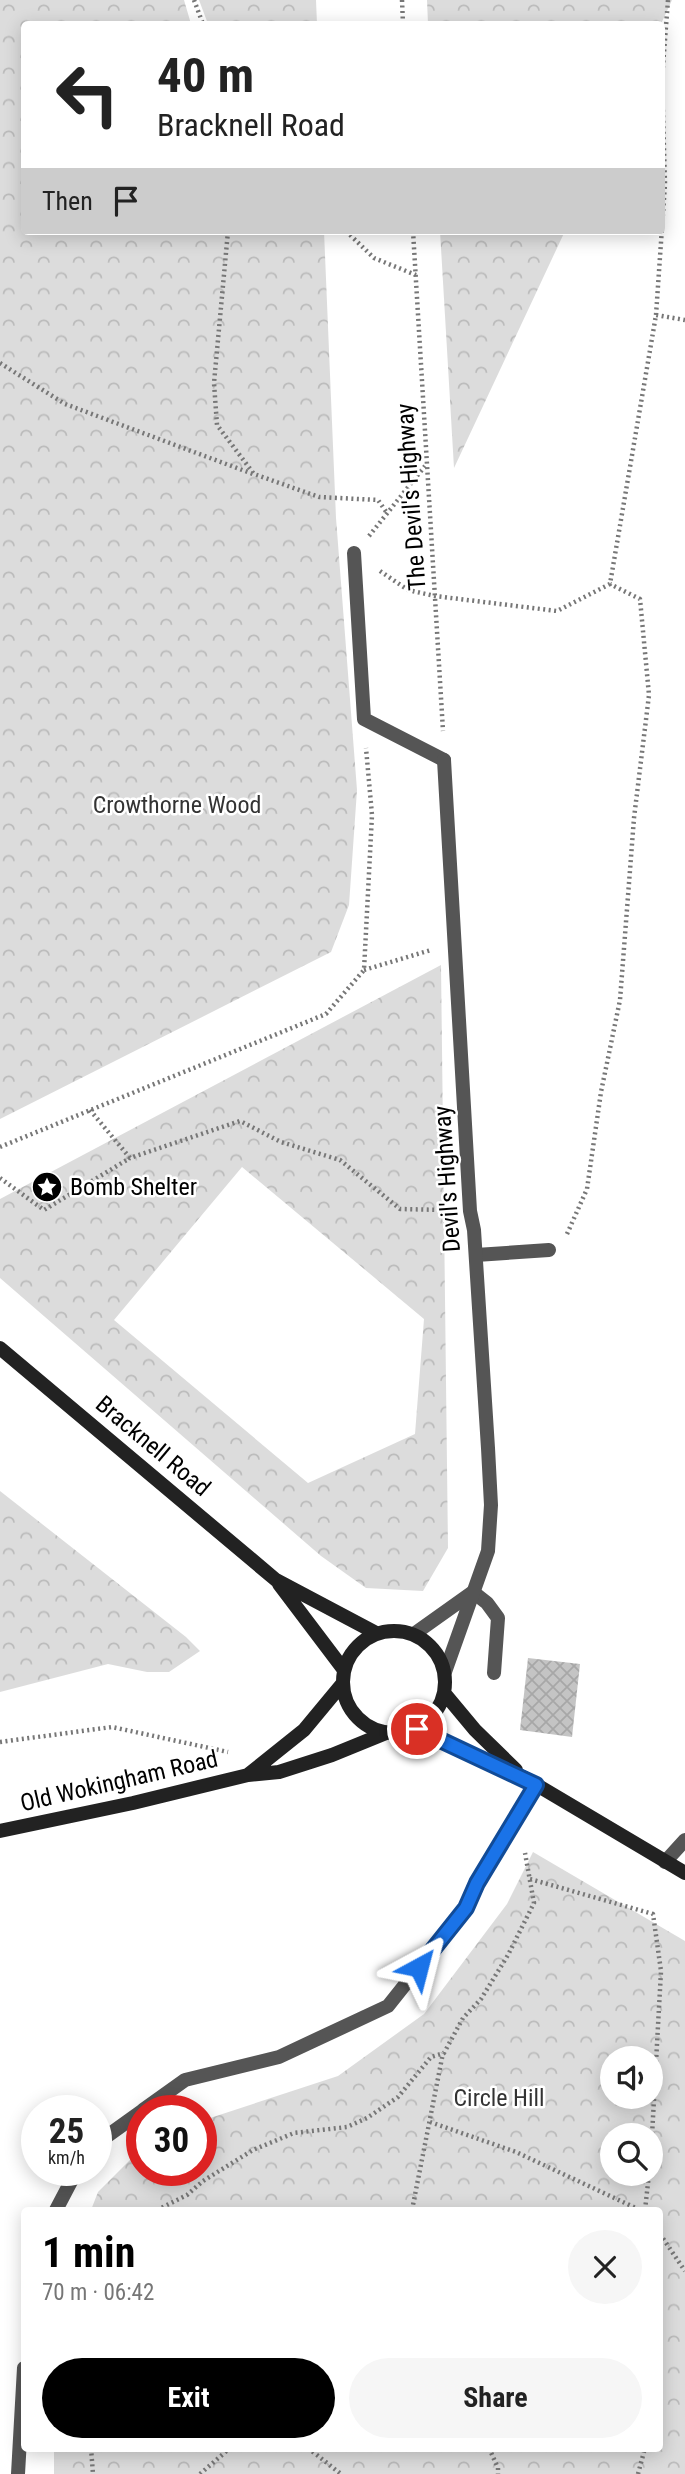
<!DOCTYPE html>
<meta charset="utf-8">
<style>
:root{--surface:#fff;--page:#f6f6f6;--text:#222;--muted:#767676;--accent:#000}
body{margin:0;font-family:"Roboto Condensed",sans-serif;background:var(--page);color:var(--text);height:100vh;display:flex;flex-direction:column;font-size:26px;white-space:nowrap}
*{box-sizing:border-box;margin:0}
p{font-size:23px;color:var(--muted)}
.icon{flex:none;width:38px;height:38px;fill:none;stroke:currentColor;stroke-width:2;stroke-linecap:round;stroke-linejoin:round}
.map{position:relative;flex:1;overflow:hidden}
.panel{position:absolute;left:21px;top:2207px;width:642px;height:245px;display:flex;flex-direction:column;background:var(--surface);border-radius:7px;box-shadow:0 4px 18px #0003}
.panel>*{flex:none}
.guide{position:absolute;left:21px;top:21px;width:644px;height:214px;border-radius:7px;box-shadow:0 4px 18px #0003;background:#fff;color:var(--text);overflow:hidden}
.fabs{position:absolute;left:600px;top:2046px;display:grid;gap:14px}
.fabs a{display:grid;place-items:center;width:63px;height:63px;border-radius:50%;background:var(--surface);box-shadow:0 4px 18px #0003;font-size:35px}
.speed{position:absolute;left:21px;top:2095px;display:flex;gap:14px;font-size:35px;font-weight:700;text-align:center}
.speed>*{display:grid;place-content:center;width:91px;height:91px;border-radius:50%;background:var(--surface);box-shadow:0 4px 18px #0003;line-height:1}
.speed small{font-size:18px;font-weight:400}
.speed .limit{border:10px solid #d22;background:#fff;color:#111}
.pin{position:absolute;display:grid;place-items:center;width:60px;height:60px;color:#fff;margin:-30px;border:4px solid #fff;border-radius:50%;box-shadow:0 2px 7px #0007}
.me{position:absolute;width:77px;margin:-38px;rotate:38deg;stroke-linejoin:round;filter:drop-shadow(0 0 5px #0008)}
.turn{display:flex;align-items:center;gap:24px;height:147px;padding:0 21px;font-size:32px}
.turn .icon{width:91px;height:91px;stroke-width:2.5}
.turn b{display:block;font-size:49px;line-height:60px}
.then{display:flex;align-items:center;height:66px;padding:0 21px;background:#0003;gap:14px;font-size:26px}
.round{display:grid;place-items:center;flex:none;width:74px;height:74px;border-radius:37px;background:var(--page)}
.headline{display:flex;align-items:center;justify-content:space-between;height:119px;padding:0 21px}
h1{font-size:42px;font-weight:700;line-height:52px;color:var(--accent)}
.button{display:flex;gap:14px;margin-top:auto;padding:14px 21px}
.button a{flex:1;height:80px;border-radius:42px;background:var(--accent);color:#fff;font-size:28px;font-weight:700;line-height:80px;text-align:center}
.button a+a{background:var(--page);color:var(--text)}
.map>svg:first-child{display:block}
</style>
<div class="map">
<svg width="685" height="2474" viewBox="0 0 685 2474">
<defs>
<pattern id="forest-crowns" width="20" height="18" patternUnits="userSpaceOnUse" patternTransform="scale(1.75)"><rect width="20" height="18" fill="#dcdcdc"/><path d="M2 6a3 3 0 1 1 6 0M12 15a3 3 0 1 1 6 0" fill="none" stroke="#bbb"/></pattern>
<pattern id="building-cross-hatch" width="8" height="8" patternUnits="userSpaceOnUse" patternTransform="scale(1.75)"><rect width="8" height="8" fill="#c4c4c4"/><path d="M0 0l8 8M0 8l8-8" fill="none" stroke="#a7a7a7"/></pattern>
</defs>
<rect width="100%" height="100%" fill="#fff"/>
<path fill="url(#forest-crowns)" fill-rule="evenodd" d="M 0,0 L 184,0 L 191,24 L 24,24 L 24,231 L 324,231 L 336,518 L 357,790 L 349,905 L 331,952 L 0,1119 Z
M 199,0 L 316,0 L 317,24 L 208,24 Z
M 427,0 L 672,0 L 661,24 L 428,24 Z
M 440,231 L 565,231 L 454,468 Z
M 441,965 L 448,1548 L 423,1591 L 366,1588 L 321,1556 L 0,1278 L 0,1199 ZM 242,1167 L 424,1319 L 415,1434 L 308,1483 L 114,1320 Z
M 0,1491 L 186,1637 L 200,1651 L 169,1672 L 147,1672 L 108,1664 L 0,1692 Z
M 533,1852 L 685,1941 L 685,2474 L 54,2474 L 54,2448 L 660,2448 L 660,2210 L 91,2210 L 98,2192 L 142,2148 L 142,2170 L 201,2170 L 201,2121 L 338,2076 L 424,2014 L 507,1904 ZM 651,2058 L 651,2096 L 612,2096 L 612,2058 ZM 651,2135 L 651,2174 L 612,2174 L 612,2135 Z"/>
<path fill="url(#building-cross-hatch)" d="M 528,1658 L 580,1664 L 572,1737 L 520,1730 Z"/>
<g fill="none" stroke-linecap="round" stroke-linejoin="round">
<path stroke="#777" stroke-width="4.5" stroke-dasharray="2 3.5" stroke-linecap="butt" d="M 194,0 L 203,24
M 402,0 L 403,24
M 228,231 L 214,383 L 217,425 L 254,474 L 319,497 L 378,500 L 387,513
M 346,231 L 374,258 L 416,275
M 413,231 L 443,731
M 656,315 L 665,184 L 662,79 L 668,0
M 0,363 L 65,404 L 253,474
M 369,536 L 425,466
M 380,571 L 408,590 L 435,596 L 557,611 L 610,584 L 656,315 L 685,320
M 364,970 L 431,950
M 90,1110 L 130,1158 L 240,1121 L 281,1142 L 340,1160 L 400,1209 L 445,1210
M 0,1147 L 326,1014 L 364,970 L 372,815 L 366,748
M 0,1178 L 44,1210 L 130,1158
M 567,1234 L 587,1189 L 601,1092 L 620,1000 L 634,818 L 649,695 L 640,599 L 610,584
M 0,1742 L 112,1727 L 228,1752
M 530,1879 L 653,1914 L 661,1971 L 651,2154
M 430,2122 L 516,2152 L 640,2210
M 157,2210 L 187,2195 L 203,2181 L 253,2150 L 294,2133 L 347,2127 L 367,2118 L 398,2097 L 431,2057 L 444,2053 L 463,2018 L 481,1999 L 508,1955 L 534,1903 L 525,1853
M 412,2210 L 443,2053
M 645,2210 L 649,2174
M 660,2234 L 685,2271
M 91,2448 L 93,2474
M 308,2448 L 341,2474
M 489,2448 L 498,2468 L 498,2474
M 200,2474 L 230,2448
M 638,2474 L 645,2448"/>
<path stroke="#555" stroke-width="14" d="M 354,553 L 364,719 L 444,760
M 476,1255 L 549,1250
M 473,1592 L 487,1603 L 498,1618 L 494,1673"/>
<path stroke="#555" stroke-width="14" d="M 444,760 L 470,1211 L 474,1230 L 488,1448 L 491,1505 L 488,1551 L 445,1672
M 414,1634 L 473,1592
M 665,1862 L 685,1840
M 143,2110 L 185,2080 L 279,2057 L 388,2006 L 466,1908 L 477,1883 L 536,1785
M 96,2144 L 142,2111
M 56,2210 L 77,2170
M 18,2474 L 24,2368"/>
<path stroke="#222" stroke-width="14" d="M 0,1348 L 276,1580 L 376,1633
M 279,1584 L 344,1670
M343 1682a51 51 0 1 1 102 0a51 51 0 1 1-102 0Z
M 445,1694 L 475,1730 L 516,1770
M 417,1729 L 525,1778 L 685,1873
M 249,1774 L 304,1730 L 343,1683
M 0,1831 L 133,1803 L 248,1775 L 279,1772 L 332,1755 L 386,1733"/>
</g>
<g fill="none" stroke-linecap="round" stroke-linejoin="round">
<g stroke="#114b97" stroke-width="18">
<path id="route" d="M 417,1729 L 536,1785 L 477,1883 L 466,1908 L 419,1967"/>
</g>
<use href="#route" stroke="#1a73e8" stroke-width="12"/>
</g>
<defs>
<g id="sight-disc" transform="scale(1.575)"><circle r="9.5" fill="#000" stroke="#fff"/><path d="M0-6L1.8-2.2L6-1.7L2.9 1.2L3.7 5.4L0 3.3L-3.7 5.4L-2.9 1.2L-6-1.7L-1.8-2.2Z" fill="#fff"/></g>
</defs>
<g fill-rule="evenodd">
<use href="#sight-disc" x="47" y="1187"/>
</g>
<g text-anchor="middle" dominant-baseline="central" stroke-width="5" stroke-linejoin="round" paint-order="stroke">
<g font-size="24" fill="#000" stroke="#fff">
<text transform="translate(411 497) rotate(-94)">The Devil's Highway</text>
<text transform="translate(447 1179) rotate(-94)">Devil's Highway</text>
<text transform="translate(153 1446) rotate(40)">Bracknell Road</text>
<text transform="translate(119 1781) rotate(-13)">Old Wokingham Road</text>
</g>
<g font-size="24" fill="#333" stroke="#fff">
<text x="177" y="805">Crowthorne Wood</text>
<text x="499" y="2098">Circle Hill</text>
</g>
<g font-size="24" fill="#000" stroke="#fff" text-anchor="start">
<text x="70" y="1187">Bomb Shelter</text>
</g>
</g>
</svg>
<div class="fabs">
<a><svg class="icon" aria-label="sound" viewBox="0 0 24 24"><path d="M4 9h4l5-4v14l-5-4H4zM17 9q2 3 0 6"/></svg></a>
<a><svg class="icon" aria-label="search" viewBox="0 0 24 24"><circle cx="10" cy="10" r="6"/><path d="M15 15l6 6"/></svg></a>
</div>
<div class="speed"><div>25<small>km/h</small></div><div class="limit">30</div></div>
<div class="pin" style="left:417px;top:1729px;background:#d93025"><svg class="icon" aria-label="arrive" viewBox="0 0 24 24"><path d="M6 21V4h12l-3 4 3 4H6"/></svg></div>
<svg class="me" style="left:419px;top:1967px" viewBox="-20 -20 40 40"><path d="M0-17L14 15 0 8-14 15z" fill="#1a73e8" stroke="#fff" stroke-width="4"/></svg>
<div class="guide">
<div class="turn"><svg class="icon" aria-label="left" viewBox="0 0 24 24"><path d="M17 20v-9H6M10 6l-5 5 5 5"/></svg><div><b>40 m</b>Bracknell Road</div></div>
<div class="then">Then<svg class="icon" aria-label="arrive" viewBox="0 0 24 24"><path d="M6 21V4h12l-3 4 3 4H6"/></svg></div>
</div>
<section class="panel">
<div class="headline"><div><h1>1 min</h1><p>70 m · 06:42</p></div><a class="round"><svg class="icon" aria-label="close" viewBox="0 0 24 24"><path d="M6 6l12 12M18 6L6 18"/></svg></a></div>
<div class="button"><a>Exit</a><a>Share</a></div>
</section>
</div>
